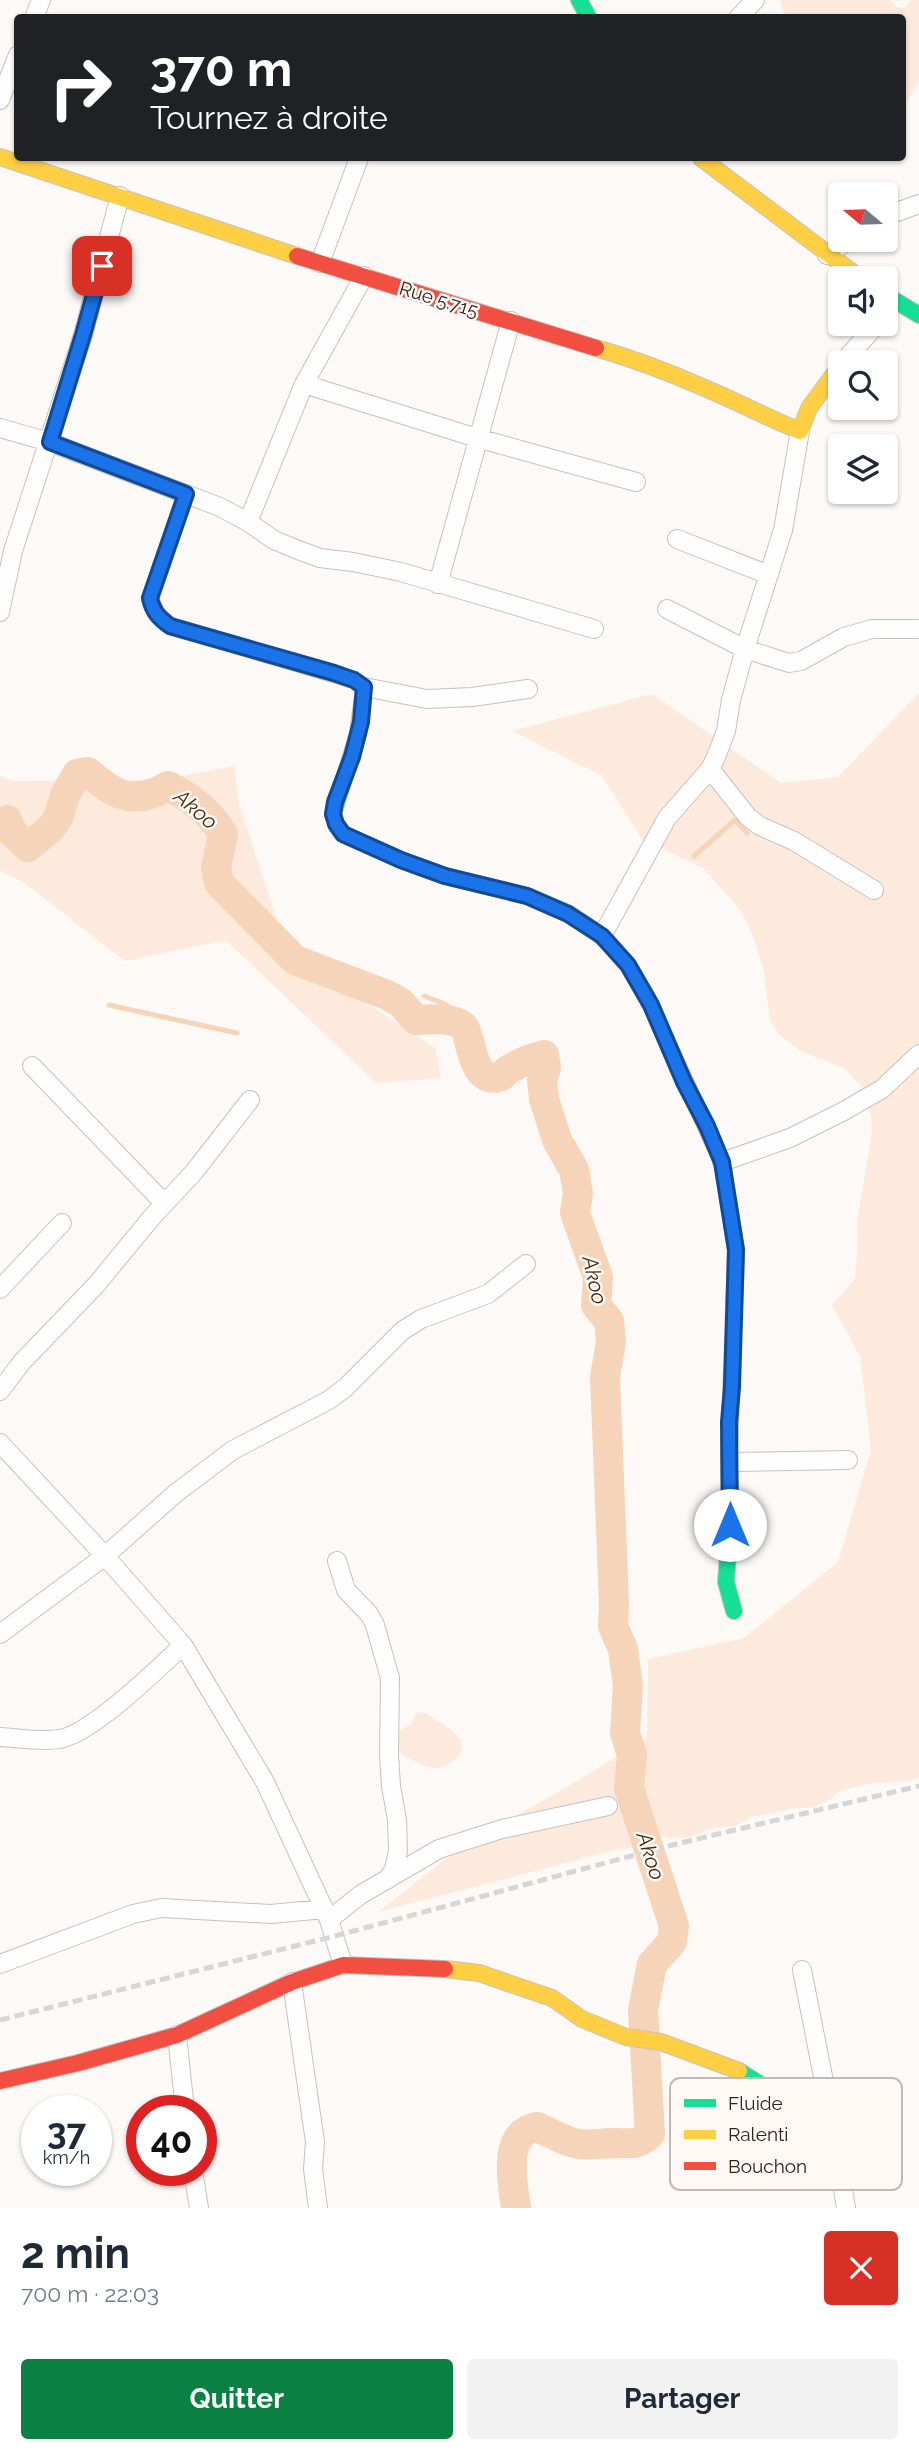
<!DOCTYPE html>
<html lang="fr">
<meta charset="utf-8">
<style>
:root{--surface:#fff;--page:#f2f2f3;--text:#1f2937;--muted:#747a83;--accent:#0b8043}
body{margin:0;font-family:Raleway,sans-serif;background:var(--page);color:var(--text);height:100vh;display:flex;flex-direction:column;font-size:26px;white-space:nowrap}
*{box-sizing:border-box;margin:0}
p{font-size:23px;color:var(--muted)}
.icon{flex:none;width:38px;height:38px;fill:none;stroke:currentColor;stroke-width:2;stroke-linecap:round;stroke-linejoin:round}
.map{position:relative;height:2208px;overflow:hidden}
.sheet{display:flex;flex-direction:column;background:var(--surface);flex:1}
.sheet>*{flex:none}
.top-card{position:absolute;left:14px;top:14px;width:892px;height:147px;border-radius:7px;box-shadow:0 2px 5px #0004;background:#202124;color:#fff;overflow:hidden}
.needle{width:46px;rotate:289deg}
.controls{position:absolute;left:828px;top:182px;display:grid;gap:14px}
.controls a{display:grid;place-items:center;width:70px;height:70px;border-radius:7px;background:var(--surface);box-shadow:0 2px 5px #0004;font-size:35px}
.speed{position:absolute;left:21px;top:2095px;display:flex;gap:14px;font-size:35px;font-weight:700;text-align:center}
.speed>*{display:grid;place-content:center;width:91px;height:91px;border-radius:50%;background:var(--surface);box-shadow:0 2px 5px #0004;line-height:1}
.speed small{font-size:18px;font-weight:400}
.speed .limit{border:10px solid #d22;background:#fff;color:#111}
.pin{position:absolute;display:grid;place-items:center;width:60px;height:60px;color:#fff;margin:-30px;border-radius:14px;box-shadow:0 4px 10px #0006}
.me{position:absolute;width:77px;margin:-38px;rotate:0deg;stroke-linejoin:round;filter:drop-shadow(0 0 5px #0008)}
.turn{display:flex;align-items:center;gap:24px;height:147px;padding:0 21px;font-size:32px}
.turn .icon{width:91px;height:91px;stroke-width:2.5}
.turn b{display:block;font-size:49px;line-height:60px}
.round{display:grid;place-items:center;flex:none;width:74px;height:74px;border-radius:7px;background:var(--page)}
.head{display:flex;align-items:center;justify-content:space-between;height:119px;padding:0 21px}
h1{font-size:42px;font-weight:700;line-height:52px}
.cta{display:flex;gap:14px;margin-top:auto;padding:14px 21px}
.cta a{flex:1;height:80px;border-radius:7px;background:var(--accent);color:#fff;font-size:28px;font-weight:700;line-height:80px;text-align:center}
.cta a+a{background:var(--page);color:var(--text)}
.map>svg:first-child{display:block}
</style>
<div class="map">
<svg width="919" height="2208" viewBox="0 0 919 2208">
<rect width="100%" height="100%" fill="#fcf9f7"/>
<path fill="#fdeadc" d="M 780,0 L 890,0 L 896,7 L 904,8 L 911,0 L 919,0 L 919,80 L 903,110 L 907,99 L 903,83 L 903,18 L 785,17 Z
M 919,693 L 919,1777 L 912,1780 L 873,1783 L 841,1790 L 829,1800 L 814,1807 L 790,1809 L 751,1817 L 735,1826 L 712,1828 L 691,1837 L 670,1838 L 661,1835 C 649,1845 630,1849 615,1850 L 378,1912 L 467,1842 L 557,1793 L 647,1738 L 648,1659 L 744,1638 L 838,1562 L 871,1450 L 860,1356 L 832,1305 L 855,1279 L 858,1239 L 857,1223 L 872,1133 L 871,1116 L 861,1086 L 845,1069 L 799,1050 L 780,1035 L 770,1022 L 764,972 L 755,941 L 742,912 L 703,868 L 642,839 L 602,776 L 512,731 L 652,694 L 781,783 L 838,777 Z
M 234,766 L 239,804 L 287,951 L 435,1048 L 441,1078 L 376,1083 L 226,940 L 125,961 L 23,882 L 0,871 L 0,776 L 12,781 L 161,780 Z
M 420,1712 C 428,1713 432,1718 439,1722 C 455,1732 475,1745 451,1762 C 446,1765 442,1768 436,1768 C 422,1767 403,1754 390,1748 L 393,1734 L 412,1724 L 415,1714 Z"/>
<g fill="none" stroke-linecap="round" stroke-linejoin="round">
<path stroke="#f6d4b9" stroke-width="5" d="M 694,856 L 735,820 L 747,833
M 424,996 L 445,1004 L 453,1011 L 460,1014 L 459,1023
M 109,1005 L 237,1033"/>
<path stroke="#f6d4b9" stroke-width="30" d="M 0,823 L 7,820 L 13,833 L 28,847 L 50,829 L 59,816 L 65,795 L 77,774 L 88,772 C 115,796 134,806 168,786 C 189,796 211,813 223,834 L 216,868 L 219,883 L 295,960 L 387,995 L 400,1002 L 416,1020 C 427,1019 457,1017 464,1027 C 472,1038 471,1084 499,1077 C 503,1076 505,1072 508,1070 C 519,1063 532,1058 544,1055 L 546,1068 L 542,1080 L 544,1099 L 557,1140 L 574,1170 L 578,1193 L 575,1213 L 598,1277 L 596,1305 L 609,1321 L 611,1342 L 605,1377 L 614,1604 L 613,1626 L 623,1649 L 628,1686 L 625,1733 L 632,1755 L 629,1788 L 674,1926 L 672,1942 L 652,1964 L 643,2010 L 650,2134 C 638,2146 629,2143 614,2143 C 602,2143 591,2146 579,2144 C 564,2142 552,2133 537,2127 C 501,2133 513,2184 516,2208"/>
<g stroke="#c8c1bd" stroke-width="20">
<path id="street" d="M 34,18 L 41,0
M 738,18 L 755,0
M 0,100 L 18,55
M 886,216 L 919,204
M 827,255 L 849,240
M 320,263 L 359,158
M 843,362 L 877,324
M 304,384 L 477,438 L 636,482
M 0,428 L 49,442 L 220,507 L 248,522 L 274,540 L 298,550 L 320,558 L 353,562 L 401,572 L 594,629
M 248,522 L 304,384 L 364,276
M 677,539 L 769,575
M 438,584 L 511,321
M 667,609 L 745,649 L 789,663 L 801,661 L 844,637 L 872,629 L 917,629
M 0,612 L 13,551 L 83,335 L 120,196
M 364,687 L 427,699 L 472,697 L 528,689
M 710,769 L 748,817 L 760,826 L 794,841 L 874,890
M 602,936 L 667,818 L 710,769 L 716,757 L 726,731 L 731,700 L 745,649 L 783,530 L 800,431
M 32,1066 L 164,1203
M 722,1162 L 790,1138 L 842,1112 L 882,1089 L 919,1054
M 0,1289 L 62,1223
M 0,1391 L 22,1362 L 96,1285 L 152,1217 L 194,1172 L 250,1100
M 0,1443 L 105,1556 L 183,1645 L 265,1782 L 329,1920 L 343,1965
M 730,1462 L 848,1460
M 337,1561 L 346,1590 L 369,1614 L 375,1625 L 390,1678 L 389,1755 L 391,1786 L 397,1820 L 398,1851 L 394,1869 L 387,1880
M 0,1634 L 105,1556 L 176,1493 L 233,1450 L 329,1400 L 345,1388 L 402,1331 L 421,1319 L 488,1294 L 526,1264
M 0,1737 C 19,1738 41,1742 59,1739 C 90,1735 158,1669 183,1645
M 329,1920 L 360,1895 L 439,1849 L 502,1829 L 608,1806
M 0,1964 L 133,1914 L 161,1908 L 271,1914 L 324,1909
M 802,1970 L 832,2122 L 846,2208
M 292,1982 L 315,2142 L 313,2169 L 318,2208
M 177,2035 L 185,2110
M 193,2170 L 199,2208"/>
</g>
<g stroke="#c8c1bd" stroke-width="18">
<path id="fast" d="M 579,0 L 589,18
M 886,295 L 919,315
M 358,734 L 333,814 L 336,824 L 343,834 L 401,860 L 445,876 L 527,896 L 568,913 L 602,936 L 628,965 L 651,1005 L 669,1046
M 729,1455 L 730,1525 L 726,1582 L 734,1611
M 739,2071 L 784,2099 L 808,2108 L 832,2122"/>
</g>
<g stroke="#c8c1bd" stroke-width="18">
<path id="slow" d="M 0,157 L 297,256
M 701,158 L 860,278
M 596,348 C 634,359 671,373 707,389 C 738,402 768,418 800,431 L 809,408 L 840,366
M 186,494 L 150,599 L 157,614 L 170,626 L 354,680 L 364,687 L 358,734
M 445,1969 L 479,1973 L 552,1998 L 582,2019 L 626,2037 L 661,2042 L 739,2071"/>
</g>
<g stroke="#c8c1bd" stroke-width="18">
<path id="jam" d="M 297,256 L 596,348
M 669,1046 L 722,1162 L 736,1250 L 729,1455
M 0,2081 L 78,2063 L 177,2035 L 292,1982 L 343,1965 L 445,1969"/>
</g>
<use href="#street" stroke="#fffefe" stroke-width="18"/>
<use href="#fast" stroke="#16e098" stroke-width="16"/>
<use href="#slow" stroke="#ffcf43" stroke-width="16"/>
<use href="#jam" stroke="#f24e42" stroke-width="16"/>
<path stroke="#d7d6d6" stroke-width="5" stroke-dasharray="10 5" stroke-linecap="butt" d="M 0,2020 L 335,1936 L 672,1845 L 919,1786"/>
</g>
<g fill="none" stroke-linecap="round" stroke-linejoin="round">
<g stroke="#114b97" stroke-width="18">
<path id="route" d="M 102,266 L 83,335 L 50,442 L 186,494 L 150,598 C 153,612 159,618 170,626 L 334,673 L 354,680 L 364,687 L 361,722 L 352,757 L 335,802 L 333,814 L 336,824 L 343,834 L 401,860 L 445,876 L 527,896 L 568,914 L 602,936 L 628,965 L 651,1005 L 684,1082 L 707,1126 L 722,1162 L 736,1250 L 732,1387 L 729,1422 L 730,1525"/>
</g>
<use href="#route" stroke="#1a73e8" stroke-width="12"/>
</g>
<g text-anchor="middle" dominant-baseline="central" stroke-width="5" stroke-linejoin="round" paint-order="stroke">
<g font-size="19" fill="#2f251d" stroke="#fef9f5">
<text transform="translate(439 299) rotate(17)">Rue 5.715</text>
</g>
<g font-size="21" font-style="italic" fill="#47290c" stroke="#fef9f5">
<text transform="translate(196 809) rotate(40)">Akoo</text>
<text transform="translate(595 1280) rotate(77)">Akoo</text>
<text transform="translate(651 1856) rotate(72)">Akoo</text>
</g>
</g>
<rect x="670" y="2078" width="232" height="112" rx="10" fill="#fef9f5" stroke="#c0b9b4" stroke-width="2"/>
<rect x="684" y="2099" width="32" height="8" fill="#16e098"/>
<rect x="684" y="2130" width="32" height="9" fill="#ffcf43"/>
<rect x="684" y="2162" width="32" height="8" fill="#f24e42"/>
<g font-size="19" fill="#2f251d">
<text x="728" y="2110">Fluide</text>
<text x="728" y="2141">Ralenti</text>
<text x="728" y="2173">Bouchon</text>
</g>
</svg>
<div class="controls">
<a><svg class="needle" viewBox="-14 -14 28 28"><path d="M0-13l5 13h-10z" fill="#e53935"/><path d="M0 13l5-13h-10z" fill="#747a83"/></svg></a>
<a><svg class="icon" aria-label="sound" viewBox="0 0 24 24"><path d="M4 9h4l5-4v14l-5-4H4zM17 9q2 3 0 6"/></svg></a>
<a><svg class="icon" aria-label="search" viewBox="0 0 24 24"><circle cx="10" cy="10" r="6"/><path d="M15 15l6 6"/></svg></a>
<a><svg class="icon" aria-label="layers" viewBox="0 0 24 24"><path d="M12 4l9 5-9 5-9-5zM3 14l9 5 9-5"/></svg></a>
</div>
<div class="speed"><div>37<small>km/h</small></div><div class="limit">40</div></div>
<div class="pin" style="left:102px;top:266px;background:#d93025"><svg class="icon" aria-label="arrive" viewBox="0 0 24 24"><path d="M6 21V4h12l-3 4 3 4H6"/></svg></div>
<svg class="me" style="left:730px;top:1525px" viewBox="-20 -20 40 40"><circle r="19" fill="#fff"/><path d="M0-13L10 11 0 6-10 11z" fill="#1a73e8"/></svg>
<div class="top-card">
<div class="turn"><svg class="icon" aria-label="right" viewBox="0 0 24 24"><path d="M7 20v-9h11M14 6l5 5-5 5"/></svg><div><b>370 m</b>Tournez à droite</div></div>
</div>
</div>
<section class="sheet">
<div class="head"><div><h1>2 min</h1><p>700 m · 22:03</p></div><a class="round" style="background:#d93025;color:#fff"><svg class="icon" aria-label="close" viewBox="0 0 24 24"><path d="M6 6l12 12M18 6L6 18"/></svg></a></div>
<div class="cta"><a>Quitter</a><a>Partager</a></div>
</section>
